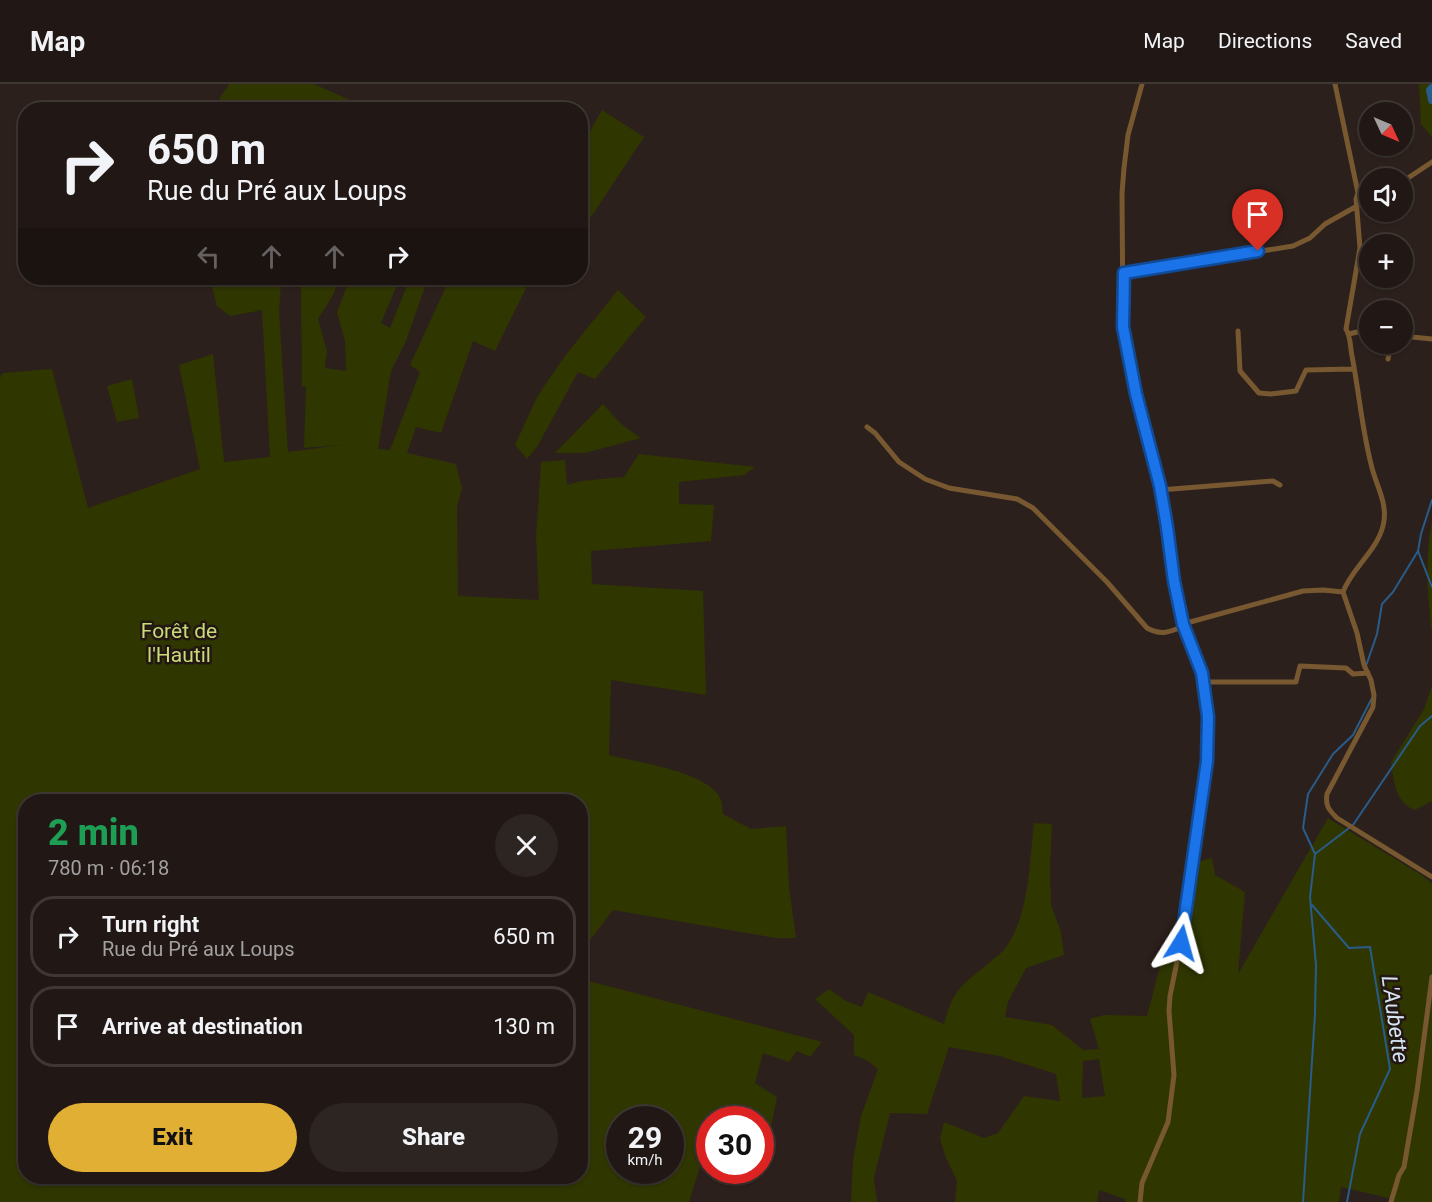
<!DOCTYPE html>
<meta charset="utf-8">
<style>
:root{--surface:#211815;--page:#2d2522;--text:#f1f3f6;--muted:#a2a0a0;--line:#3e3734;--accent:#e1af34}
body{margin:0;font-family:Roboto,sans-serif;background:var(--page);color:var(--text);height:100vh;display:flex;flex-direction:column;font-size:22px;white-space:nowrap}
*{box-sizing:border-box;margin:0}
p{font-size:20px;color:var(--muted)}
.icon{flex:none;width:33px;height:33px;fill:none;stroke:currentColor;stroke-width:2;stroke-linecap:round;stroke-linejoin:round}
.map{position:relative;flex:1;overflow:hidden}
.sheet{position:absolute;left:18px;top:710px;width:570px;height:390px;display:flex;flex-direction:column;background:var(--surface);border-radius:24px;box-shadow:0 2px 4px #0004,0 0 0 2px var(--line)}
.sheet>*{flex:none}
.top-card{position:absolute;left:18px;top:18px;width:570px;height:183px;border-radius:24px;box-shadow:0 2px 4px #0004,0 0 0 2px var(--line);background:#211815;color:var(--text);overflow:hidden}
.needle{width:39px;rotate:134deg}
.buttons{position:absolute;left:1359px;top:18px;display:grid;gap:12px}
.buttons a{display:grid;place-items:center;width:54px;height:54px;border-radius:50%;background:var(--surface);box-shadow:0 2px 4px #0004,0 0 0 2px var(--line);font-size:30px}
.speed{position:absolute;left:606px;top:1022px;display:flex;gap:12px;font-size:30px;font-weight:700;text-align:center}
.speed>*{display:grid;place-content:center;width:78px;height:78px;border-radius:50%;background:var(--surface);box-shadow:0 2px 4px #0004,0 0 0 2px var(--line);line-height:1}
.speed small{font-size:15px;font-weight:400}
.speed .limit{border:9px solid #d22;background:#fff;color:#111}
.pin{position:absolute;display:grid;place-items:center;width:51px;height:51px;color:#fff;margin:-62px -26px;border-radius:50% 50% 50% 0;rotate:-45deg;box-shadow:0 0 6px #0007}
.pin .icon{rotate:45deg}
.me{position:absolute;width:66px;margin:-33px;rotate:8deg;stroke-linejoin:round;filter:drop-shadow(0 0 4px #0008)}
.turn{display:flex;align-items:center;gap:21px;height:126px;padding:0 30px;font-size:27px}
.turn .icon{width:78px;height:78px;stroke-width:2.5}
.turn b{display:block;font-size:42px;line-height:51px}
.lanes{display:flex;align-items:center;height:57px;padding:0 30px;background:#0003;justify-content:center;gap:30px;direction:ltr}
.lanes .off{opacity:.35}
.round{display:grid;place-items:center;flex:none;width:63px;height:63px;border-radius:32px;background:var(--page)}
.head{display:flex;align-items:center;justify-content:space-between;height:102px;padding:0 30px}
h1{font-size:36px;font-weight:800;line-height:45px;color:#1e9e55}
.cta{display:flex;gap:12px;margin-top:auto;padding:12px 30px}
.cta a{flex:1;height:69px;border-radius:36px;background:var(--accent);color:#111;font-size:24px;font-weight:800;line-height:69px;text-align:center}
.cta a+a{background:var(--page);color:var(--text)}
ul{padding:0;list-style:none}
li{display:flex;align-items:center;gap:18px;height:81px;margin:0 12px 9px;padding:0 18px;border:3px solid var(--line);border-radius:24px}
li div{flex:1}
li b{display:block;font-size:22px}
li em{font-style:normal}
header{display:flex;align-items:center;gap:36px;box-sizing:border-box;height:84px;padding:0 30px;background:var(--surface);border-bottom:2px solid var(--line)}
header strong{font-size:28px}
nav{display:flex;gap:33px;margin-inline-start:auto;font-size:21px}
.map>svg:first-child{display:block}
</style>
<header>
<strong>Map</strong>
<nav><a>Map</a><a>Directions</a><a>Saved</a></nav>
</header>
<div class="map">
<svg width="1432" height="1118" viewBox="0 0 1432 1118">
<rect width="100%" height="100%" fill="#2c201c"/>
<path fill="#2f3600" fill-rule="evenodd" d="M 229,0 L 314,0 L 370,25 L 238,25 L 240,21 L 219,15 Z
M 1419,0 L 1432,0 L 1432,53 L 1421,40 Z
M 602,26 L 644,53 L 581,148 L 581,63 Z
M 210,194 L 278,194 L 281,199 L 279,227 L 288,368 L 342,361 L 304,364 L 306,303 L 302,302 L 301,202 L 298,194 L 340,194 L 333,211 L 318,235 L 327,267 L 325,284 L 346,287 L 345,257 L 337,228 L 350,194 L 400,194 L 381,239 L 390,244 L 410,194 L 428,194 L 406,257 L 391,287 L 378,365 L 390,366 L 420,288 L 410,281 L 450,194 L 531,194 L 495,267 L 473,257 L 441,349 L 416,343 L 407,369 L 456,380 L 462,404 L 457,423 L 458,512 L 539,516 L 536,454 L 541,378 L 565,376 L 567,401 L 581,397 L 624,393 L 639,370 L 755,383 L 744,391 L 679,398 L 679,420 L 714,421 L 711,457 L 591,467 L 592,500 L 703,507 L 706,611 L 611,596 L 609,671 C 636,678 711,688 721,716 C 722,720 722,726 723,730 L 751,745 L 786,742 L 789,803 L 796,854 L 775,854 L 613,826 L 581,868 L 580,717 L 26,717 L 26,1092 L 580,1092 L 581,895 L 822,958 L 810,973 L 797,967 L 789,978 L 763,969 L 755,999 L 777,1013 L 762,1088 L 757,1086 L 760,1086 L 760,1035 L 710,1035 L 709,1071 L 704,1070 L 689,1118 L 0,1118 L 0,294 L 3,289 L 52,285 L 88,424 L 200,385 L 179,281 L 213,270 L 224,378 L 270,373 L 262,226 L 230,232 L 217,222 ZM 620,1035 L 670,1035 L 670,1086 L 620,1086 Z
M 618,206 L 646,233 L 595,295 L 578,288 L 537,363 L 527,375 L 515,361 L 537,313 L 564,273 Z
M 132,295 L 139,334 L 117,338 L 107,302 Z
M 603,320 L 621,340 L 641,354 L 585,369 L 555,369 Z
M 1432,437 L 1432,549 C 1427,510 1425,475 1432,437 Z
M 1432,602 L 1432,717 L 1415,726 C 1395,719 1394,697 1391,678 L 1424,625 Z
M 1328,734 L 1423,792 L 1432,800 L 1432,1118 L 1393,1118 L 1393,1115 L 1341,1103 L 1339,1118 L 1125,1118 L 1125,1115 L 1099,1106 L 1097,1118 L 955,1118 L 957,1097 L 946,1074 L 940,1055 L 944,1038 L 984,1054 L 998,1049 L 1024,1012 L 1060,1017 L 1056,990 L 999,972 L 949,963 L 927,1030 L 890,1029 L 874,1094 L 877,1118 L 851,1118 L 853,1077 L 861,1032 L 878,985 L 868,977 L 854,971 L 854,951 L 815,915 L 829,905 L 846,917 L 862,923 L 868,908 L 944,940 C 953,905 962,901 989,879 C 994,874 1002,869 1006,863 C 1030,829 1029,779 1034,739 L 1052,740 L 1050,785 L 1051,821 L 1061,848 L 1064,871 L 1026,884 L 1008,918 L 1005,933 L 1052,941 L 1083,966 L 1099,965 L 1090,935 L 1104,931 L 1147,932 L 1159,886 L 1197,778 L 1212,774 L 1215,791 L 1245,808 L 1238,890 ZM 1099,975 L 1105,1012 L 1082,1014 L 1083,977 Z"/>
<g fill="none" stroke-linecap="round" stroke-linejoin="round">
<path stroke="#285c8a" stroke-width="2" d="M 1418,467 L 1432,503
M 1366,582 L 1377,550 L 1382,520 L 1393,508 L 1418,467 L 1421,450 L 1432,416
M 1315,770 L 1353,741 L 1420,642 L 1432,632
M 1312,821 L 1349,864 L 1370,863 L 1390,985 L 1360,1050 L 1347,1118
M 1303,1118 L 1315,930 L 1316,881 L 1310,813 L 1315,770 L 1303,744 L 1308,710 L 1333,670 L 1353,651 L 1372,614"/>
<path stroke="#285c8a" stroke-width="8" d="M 1432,4 L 1430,6 L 1432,16"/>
<path stroke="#775830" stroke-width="5" d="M 1335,0 L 1358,109 L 1356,115 L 1360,164 L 1346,245 C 1351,253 1350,263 1352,272 C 1359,308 1362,345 1371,380 C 1375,399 1387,417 1384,437 C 1380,465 1352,483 1343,508 L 1357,549 L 1364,581 L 1371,596 L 1374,611 L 1373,623 L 1327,710 C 1325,722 1329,726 1337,734 L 1432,793
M 1402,98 L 1432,78
M 1358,109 L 1370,105
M 1124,189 L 1293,162 L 1310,154 L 1325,140 L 1357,122
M 1238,247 L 1240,287 L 1259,309 L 1271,310 L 1296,307 L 1306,286 L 1354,285
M 1349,250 L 1357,248 L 1370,249
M 1402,252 L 1432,255
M 1388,275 L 1391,260
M 867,343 L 875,349 L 899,378 L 925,395 L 949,404 L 1017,415 L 1033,424 L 1107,498 L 1147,544 C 1161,552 1170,548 1184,542
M 1160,406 L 1273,397 L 1280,401
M 1183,540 L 1303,507 L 1323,506 L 1343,508
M 1204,598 L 1296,598 L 1300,582 L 1346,584 L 1353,590 L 1368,589
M 1140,1118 L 1142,1099 L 1168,1038 L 1174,991 L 1169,927 L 1170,912 L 1182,853 L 1207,677 L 1208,633 L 1202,589 L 1183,540 L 1174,497 L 1167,443 L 1159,402 L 1135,310 L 1123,243 L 1122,109 L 1124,84 L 1128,51 L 1142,0
M 1391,1118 L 1399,1091 L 1404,1083 L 1417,1007 L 1432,893"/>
</g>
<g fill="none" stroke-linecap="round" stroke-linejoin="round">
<g stroke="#114b97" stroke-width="15">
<path id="route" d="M 1181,859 L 1207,677 L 1208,633 L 1202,589 L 1183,540 L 1174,497 L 1167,443 L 1160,402 L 1136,310 L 1123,243 L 1124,189 L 1258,167"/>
</g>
<use href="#route" stroke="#1a73e8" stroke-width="10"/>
</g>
<g text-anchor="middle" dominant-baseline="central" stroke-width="5" stroke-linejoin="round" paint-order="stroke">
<g font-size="21" fill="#c9da79" stroke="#221712">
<text x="179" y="547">Forêt de<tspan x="179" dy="24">l'Hautil</tspan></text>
</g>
<g font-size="22" font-style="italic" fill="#d6e4f2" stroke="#221712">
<text transform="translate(1395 935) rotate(82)">L'Aubette</text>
</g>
</g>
</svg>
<div class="buttons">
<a><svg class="needle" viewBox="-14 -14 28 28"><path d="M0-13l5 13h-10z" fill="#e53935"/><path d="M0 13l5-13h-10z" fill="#a2a0a0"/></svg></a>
<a><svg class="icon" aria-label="sound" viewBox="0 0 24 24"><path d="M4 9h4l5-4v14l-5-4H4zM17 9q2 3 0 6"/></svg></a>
<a>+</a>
<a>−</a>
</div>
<div class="speed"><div>29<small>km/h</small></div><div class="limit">30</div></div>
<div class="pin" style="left:1258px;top:167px;background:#d93025"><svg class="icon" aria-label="arrive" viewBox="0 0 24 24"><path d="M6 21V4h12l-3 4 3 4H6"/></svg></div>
<svg class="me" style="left:1181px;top:859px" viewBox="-20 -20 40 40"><path d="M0-17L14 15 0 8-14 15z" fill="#1a73e8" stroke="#fff" stroke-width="4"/></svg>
<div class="top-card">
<div class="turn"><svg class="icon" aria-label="right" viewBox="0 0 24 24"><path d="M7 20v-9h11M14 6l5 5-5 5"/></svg><div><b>650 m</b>Rue du Pré aux Loups</div></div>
<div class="lanes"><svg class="icon off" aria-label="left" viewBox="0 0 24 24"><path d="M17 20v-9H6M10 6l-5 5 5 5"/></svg><svg class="icon off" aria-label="ahead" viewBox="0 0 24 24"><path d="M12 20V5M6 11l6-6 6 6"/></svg><svg class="icon off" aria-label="ahead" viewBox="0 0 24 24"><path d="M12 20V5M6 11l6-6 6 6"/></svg><svg class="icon" aria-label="right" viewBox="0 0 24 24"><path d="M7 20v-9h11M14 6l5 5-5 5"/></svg></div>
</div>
<section class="sheet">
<div class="head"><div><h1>2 min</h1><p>780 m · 06:18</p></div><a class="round"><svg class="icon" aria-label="close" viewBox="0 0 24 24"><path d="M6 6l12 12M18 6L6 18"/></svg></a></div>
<ul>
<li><svg class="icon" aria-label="right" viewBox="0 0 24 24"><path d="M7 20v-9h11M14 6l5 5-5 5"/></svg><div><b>Turn right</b><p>Rue du Pré aux Loups</p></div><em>650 m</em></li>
<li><svg class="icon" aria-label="arrive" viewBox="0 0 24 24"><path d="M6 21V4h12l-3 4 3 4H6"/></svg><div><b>Arrive at destination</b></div><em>130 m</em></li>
</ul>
<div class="cta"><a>Exit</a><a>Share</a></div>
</section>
</div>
